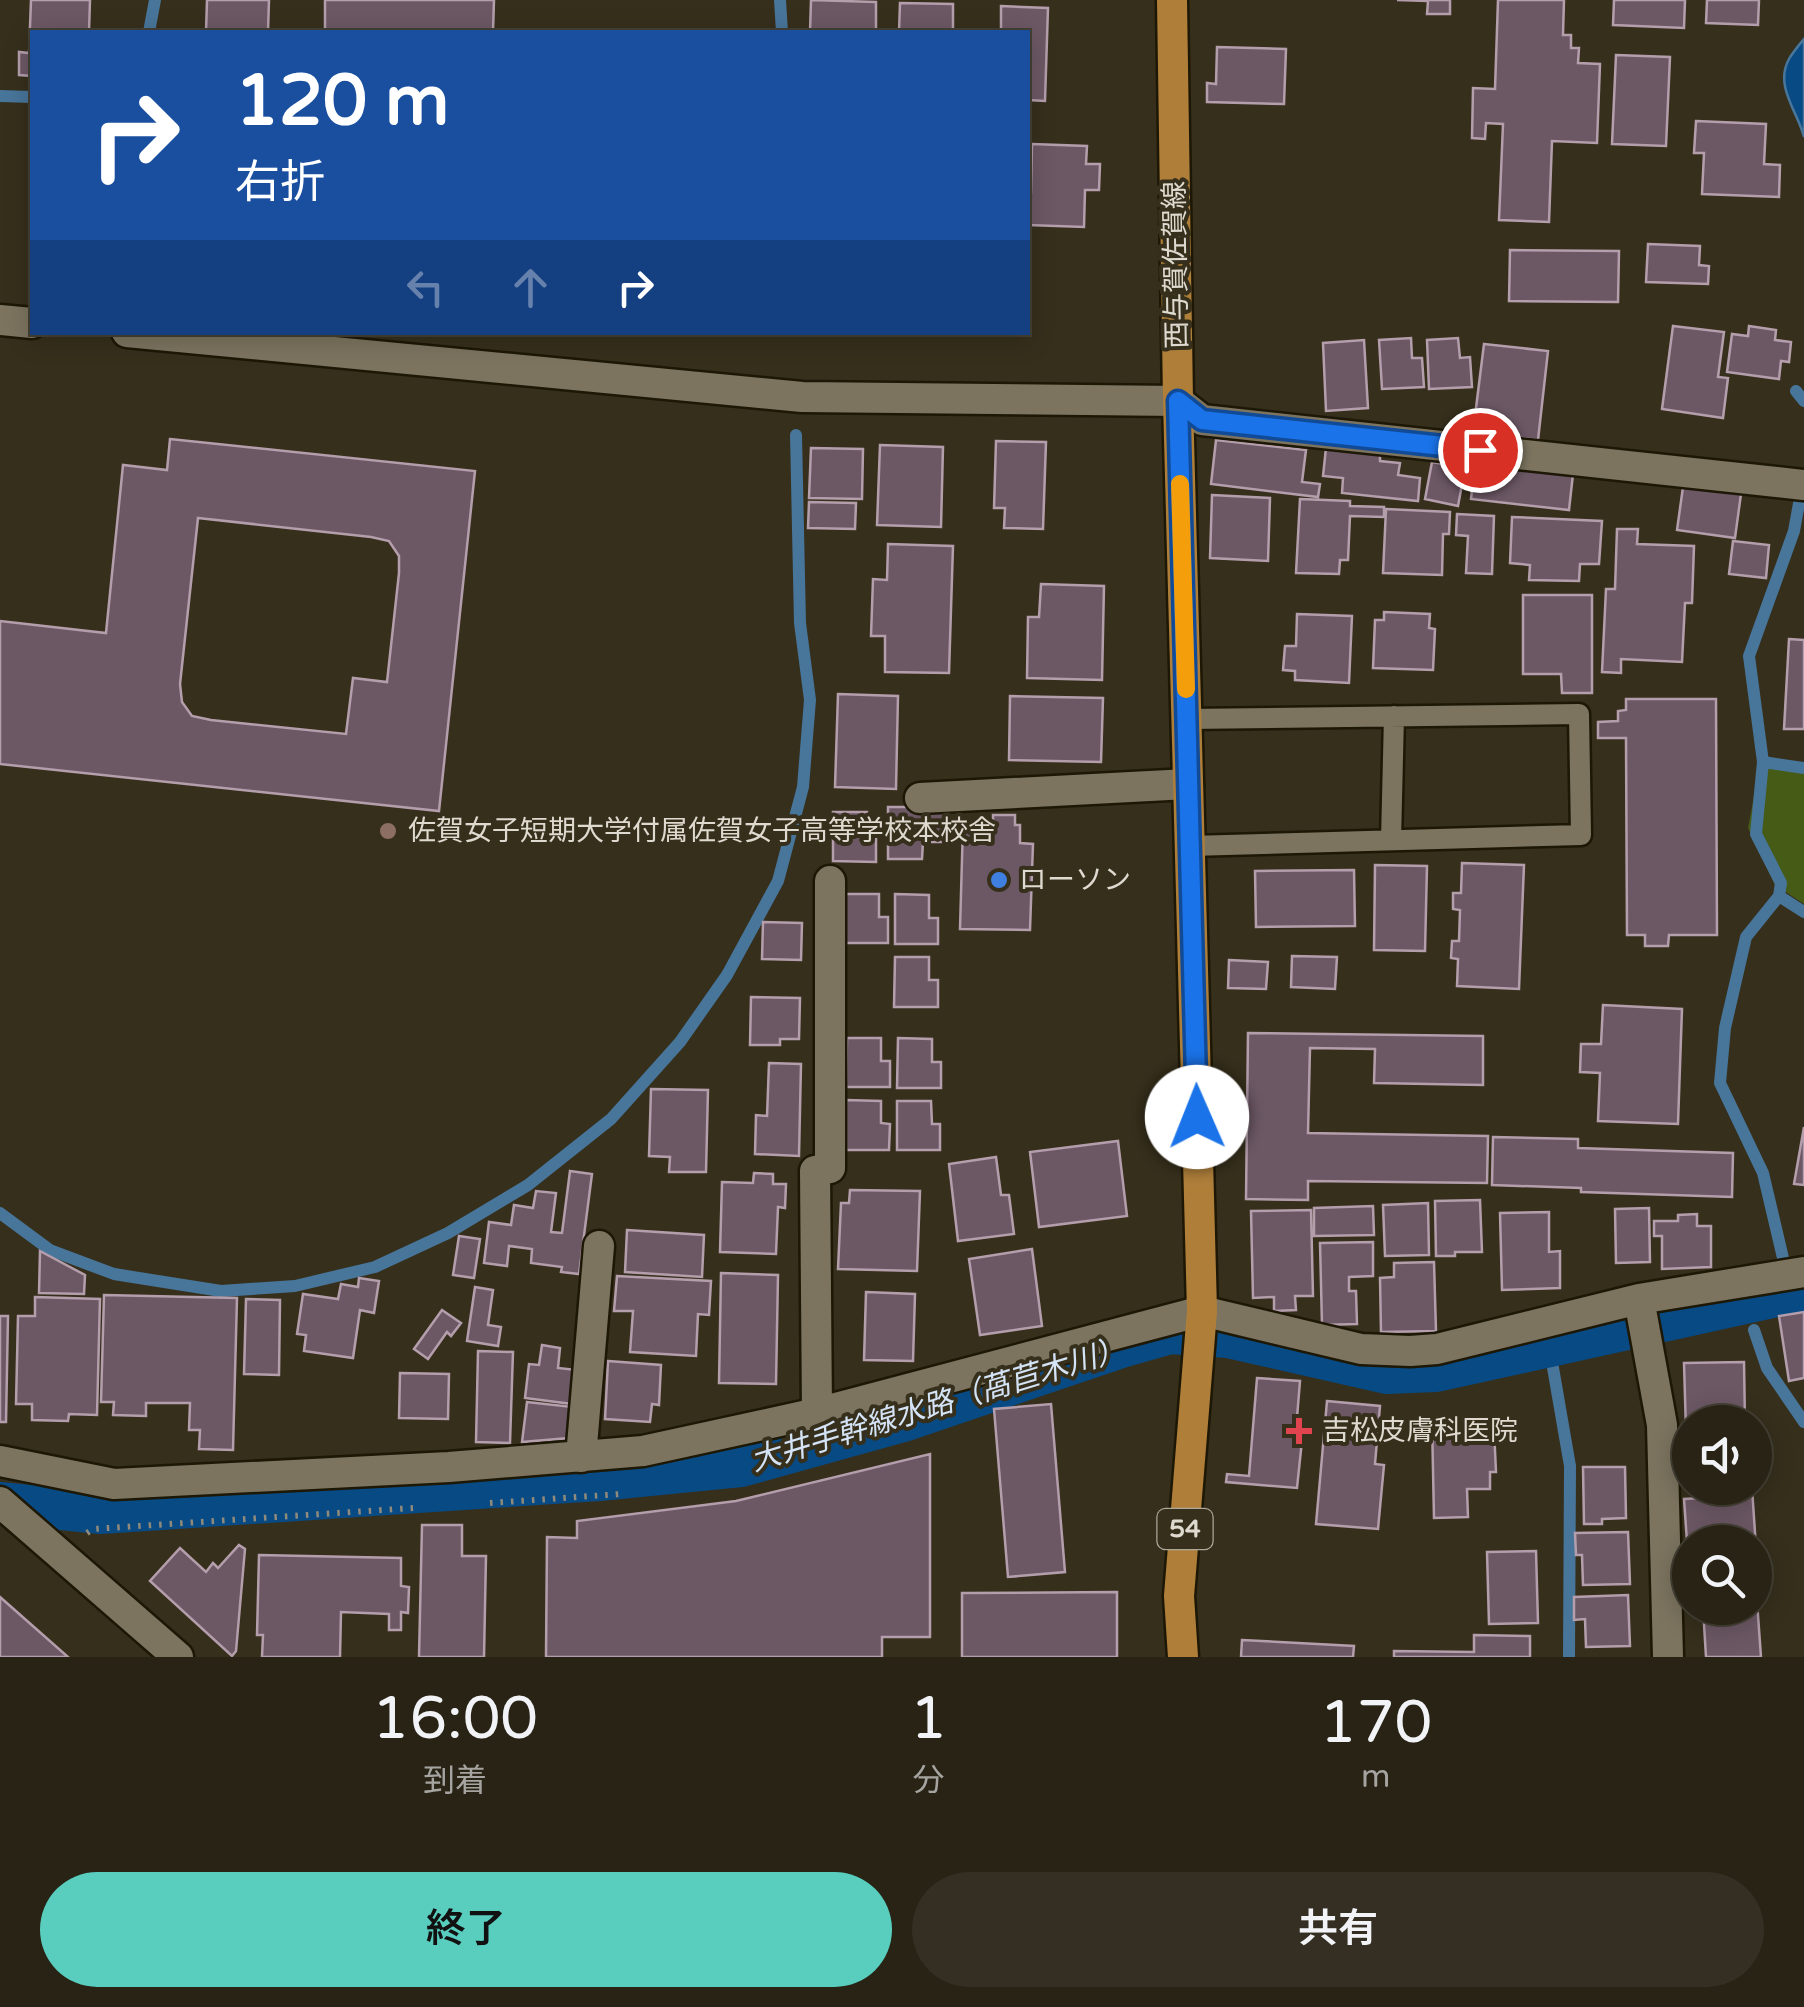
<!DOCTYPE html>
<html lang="ja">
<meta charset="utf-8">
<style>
:root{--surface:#282315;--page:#342f22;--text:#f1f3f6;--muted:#a5a4a0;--line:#444034;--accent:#59cebf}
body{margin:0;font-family:"Varela Round","Noto Sans JP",sans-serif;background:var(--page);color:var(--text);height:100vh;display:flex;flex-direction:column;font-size:38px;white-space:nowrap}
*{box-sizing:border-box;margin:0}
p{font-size:32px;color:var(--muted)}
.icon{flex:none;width:55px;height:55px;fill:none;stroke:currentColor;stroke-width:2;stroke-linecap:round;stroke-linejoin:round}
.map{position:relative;height:1657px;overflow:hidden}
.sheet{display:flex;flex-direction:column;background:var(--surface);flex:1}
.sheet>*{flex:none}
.guide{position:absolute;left:30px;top:30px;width:1000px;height:305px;border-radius:0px;box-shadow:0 5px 25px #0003,0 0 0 2px var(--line);background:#1a4fa0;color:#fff;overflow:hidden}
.buttons{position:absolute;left:1672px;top:1405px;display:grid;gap:20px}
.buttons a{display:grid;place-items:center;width:100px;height:100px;border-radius:50%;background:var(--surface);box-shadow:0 5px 25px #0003,0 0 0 2px var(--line);font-size:50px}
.pin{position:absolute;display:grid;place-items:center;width:85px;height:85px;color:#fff;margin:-42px;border:5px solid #fff;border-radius:50%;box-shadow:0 2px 10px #0007}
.me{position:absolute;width:110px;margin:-55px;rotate:359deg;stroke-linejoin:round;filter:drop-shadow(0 0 8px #0008)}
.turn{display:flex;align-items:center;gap:35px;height:210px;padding:0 40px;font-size:45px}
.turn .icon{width:130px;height:130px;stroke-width:2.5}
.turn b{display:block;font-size:70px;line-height:85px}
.lanes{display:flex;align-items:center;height:95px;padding:0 40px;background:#0003;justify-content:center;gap:50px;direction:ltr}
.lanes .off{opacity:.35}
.eta{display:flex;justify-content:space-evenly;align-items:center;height:170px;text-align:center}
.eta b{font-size:60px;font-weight:600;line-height:70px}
.primary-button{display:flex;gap:20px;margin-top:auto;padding:20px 40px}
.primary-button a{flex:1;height:115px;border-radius:60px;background:var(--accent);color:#111;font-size:40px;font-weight:600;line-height:115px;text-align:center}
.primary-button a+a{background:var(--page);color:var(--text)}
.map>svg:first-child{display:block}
</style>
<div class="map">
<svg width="1804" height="1657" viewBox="0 0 1804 1657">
<rect width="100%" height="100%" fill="#362f1c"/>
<path fill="#465b16" d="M 1760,765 L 1804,771 L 1804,904 L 1775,885 L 1748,828 Z"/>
<path fill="#084a84" stroke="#48759a" stroke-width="2.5" d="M 1804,39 L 1804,137 C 1798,112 1774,86 1789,59 C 1793,52 1799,45 1804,39 Z"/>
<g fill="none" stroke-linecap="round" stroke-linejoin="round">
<path stroke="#48759a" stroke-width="12" d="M 780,0 L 782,32
M 149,32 L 155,0
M 0,96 L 32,97
M 1796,391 L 1804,401
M 1763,762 L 1804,768
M 1779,896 L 1804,912
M 0,1213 L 50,1250 L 114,1274 L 221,1291 L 295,1286 L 375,1267 L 448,1233 L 528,1185 L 611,1119 L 680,1042 L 727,975 L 778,881 L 803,787 L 810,700 L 800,623 L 796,435
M 1783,1258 L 1763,1173 L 1720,1083 L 1725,1028 L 1746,937 L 1779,896 L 1781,883 L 1756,834 L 1763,762 L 1749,656 L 1794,531 L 1802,487
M 1754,1330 L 1767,1368 L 1804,1422
M 1552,1362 L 1570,1466 L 1569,1657"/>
<path stroke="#084a84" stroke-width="42" d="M 0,1503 L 101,1513 L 599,1480 L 741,1466 L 903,1421 L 1121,1347 L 1170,1333 L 1228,1337 L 1387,1373 L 1436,1371 L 1804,1290"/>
</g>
<path fill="#6c5865" stroke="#b49eac" stroke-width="2.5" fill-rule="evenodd" d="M 31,0 L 90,0 L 89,32 L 32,32 L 32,76 L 19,75 L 19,52 L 29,53 Z
M 207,0 L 269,0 L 268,32 L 206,32 Z
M 325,0 L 494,0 L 493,32 L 325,32 Z
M 811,0 L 876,2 L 876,32 L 810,32 Z
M 1397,0 L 1450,0 L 1450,14 L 1427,14 L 1428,1 Z
M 1498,0 L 1564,0 L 1563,35 L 1571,35 L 1571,48 L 1579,48 L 1578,63 L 1600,64 L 1597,143 L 1552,141 L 1549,222 L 1499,220 L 1503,124 L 1486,123 L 1485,139 L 1472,138 L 1473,88 L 1495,89 Z
M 1614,0 L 1685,0 L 1684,28 L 1613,25 Z
M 1707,0 L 1759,0 L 1758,25 L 1706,23 Z
M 900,3 L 953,4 L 953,32 L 899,32 Z
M 1001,6 L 1048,8 L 1045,101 L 1028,100 L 1028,32 L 1001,32 Z
M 1217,47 L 1286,49 L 1284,104 L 1207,102 L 1207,83 L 1216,84 Z
M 1616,55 L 1670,57 L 1666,146 L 1612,144 Z
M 1696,121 L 1766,124 L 1764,164 L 1780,165 L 1779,197 L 1702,194 L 1704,153 L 1694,153 Z
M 1032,144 L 1087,146 L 1086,164 L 1100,164 L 1099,190 L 1085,190 L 1084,227 L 1028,225 L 1028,192 L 1031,192 Z
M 1648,244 L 1700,246 L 1699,265 L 1709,266 L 1708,284 L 1646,282 Z
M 1510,250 L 1619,251 L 1618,302 L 1509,301 Z
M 1673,326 L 1724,332 L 1718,377 L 1728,378 L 1723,418 L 1662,409 Z
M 1749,326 L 1776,330 L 1775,340 L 1791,342 L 1789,362 L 1781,361 L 1779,379 L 1727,372 L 1732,334 L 1748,336 Z
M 1411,338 L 1412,358 L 1422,358 L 1424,387 L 1382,389 L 1379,340 Z
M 1458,338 L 1460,358 L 1470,357 L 1472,387 L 1429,389 L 1427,340 Z
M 1364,340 L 1368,408 L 1326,411 L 1323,343 Z
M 1484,344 L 1548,351 L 1538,440 L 1473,432 Z
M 170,439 L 475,471 L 439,811 L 0,764 L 0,621 L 106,633 L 123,465 L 167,470 ZM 198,518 L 371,537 L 389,541 L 399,556 L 399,573 L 387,682 L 353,678 L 346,734 L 211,720 L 192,716 L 182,702 L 180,684 Z
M 1216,440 L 1306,450 L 1302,482 L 1320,484 L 1318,497 L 1211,484 Z
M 996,441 L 1046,442 L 1043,529 L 1004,528 L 1005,508 L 994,508 Z
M 880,445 L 943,447 L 941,527 L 877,525 Z
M 811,448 L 863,449 L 862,499 L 809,498 Z
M 1326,448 L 1380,455 L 1380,461 L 1400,463 L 1398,475 L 1420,478 L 1418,501 L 1342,493 L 1343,478 L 1323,476 Z
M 1432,462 L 1465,468 L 1458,506 L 1425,499 Z
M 1475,464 L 1573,474 L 1569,510 L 1471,499 Z
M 1683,487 L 1741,494 L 1735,538 L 1677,530 Z
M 1212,495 L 1270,498 L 1268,561 L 1210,558 Z
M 1300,499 L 1350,501 L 1350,506 L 1384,507 L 1384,517 L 1350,516 L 1348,560 L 1340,560 L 1339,574 L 1296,573 Z
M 809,502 L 856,503 L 855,529 L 808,528 Z
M 1386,509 L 1450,512 L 1449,534 L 1443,534 L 1442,575 L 1383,573 Z
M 1457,514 L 1494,516 L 1492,574 L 1466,573 L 1468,536 L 1456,535 Z
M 1512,517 L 1602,521 L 1599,564 L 1580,564 L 1579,581 L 1529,580 L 1530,565 L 1510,563 Z
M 1617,529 L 1638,529 L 1637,544 L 1694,546 L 1692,603 L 1685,603 L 1682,662 L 1621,659 L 1621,673 L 1602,672 L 1606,589 L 1615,589 Z
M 1733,541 L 1769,545 L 1766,578 L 1729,574 Z
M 888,544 L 953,546 L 949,673 L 885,672 L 885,636 L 871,636 L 873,579 L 887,580 Z
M 1041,584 L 1104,586 L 1102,680 L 1027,678 L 1028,617 L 1039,617 Z
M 1523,595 L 1592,595 L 1592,693 L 1562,693 L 1561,674 L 1523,674 Z
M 1384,612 L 1430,614 L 1429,628 L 1435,629 L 1433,670 L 1373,668 L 1375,620 L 1384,620 Z
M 1297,614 L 1352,616 L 1349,683 L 1295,680 L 1295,671 L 1283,670 L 1285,646 L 1296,646 Z
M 1789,639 L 1804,640 L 1804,729 L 1784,729 Z
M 838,694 L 898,696 L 896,789 L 835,787 Z
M 1010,696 L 1103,698 L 1101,762 L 1009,760 Z
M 1626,699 L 1716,699 L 1717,935 L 1669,935 L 1668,946 L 1645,946 L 1645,935 L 1627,935 L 1626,738 L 1598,738 L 1598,722 L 1618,721 L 1618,711 L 1626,710 Z
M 888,807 L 945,807 L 945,842 L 923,842 L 922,859 L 888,859 Z
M 833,812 L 867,812 L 868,835 L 876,835 L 876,862 L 833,861 Z
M 993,815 L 1015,815 L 1015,825 L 1020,825 L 1020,843 L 1033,844 L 1030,930 L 960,929 L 963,824 L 993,824 Z
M 1462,863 L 1524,865 L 1519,989 L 1457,986 L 1458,959 L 1451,958 L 1452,941 L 1459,941 L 1460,910 L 1453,909 L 1453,893 L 1461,893 Z
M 1375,865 L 1427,866 L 1425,951 L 1374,950 Z
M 1354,870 L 1355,926 L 1256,927 L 1255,871 Z
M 845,894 L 879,894 L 879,917 L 888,917 L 888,943 L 844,943 Z
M 895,894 L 929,895 L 929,918 L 938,918 L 938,944 L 895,944 Z
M 763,922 L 802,923 L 801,960 L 762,959 Z
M 1292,956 L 1337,957 L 1335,989 L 1291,987 Z
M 895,957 L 929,957 L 929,980 L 938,980 L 938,1007 L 894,1007 Z
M 1229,960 L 1268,962 L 1266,989 L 1228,988 Z
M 751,997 L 800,998 L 799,1039 L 780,1039 L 780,1045 L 750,1045 Z
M 1603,1005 L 1682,1009 L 1678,1124 L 1598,1121 L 1600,1073 L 1580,1072 L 1581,1044 L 1601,1044 Z
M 1248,1033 L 1483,1036 L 1483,1085 L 1374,1083 L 1375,1049 L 1310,1048 L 1308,1133 L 1488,1136 L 1487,1183 L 1308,1181 L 1308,1200 L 1246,1199 Z
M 847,1038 L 881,1038 L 881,1061 L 890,1061 L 890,1087 L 846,1087 Z
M 898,1038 L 932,1039 L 932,1062 L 941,1062 L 941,1088 L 897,1088 Z
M 769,1063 L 801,1064 L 799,1156 L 755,1154 L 756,1115 L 767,1116 Z
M 651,1089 L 708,1090 L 706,1172 L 669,1172 L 670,1157 L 649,1156 Z
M 846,1100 L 881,1101 L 881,1123 L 890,1124 L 889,1150 L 846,1150 Z
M 897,1101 L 931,1101 L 932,1124 L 940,1124 L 940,1150 L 897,1150 Z
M 1804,1127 L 1804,1185 L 1794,1184 Z
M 1493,1137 L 1578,1139 L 1578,1148 L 1733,1153 L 1732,1197 L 1581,1192 L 1581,1188 L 1492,1185 Z
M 1118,1141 L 1127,1216 L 1039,1227 L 1030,1152 Z
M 996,1157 L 1001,1195 L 1009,1195 L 1014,1234 L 958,1241 L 949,1164 Z
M 570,1171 L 592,1174 L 579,1274 L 561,1272 L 562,1267 L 531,1263 L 532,1249 L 509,1246 L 507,1266 L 484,1263 L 489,1222 L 511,1225 L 514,1205 L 533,1208 L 536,1191 L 556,1193 L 551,1232 L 562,1233 Z
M 754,1173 L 773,1174 L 773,1184 L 786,1184 L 785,1208 L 778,1207 L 776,1254 L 720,1252 L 722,1182 L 753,1183 Z
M 850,1190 L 920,1191 L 917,1271 L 838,1269 L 841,1203 L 849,1203 Z
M 1480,1200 L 1482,1252 L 1455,1252 L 1455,1256 L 1436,1256 L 1435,1201 Z
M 1428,1203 L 1429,1255 L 1385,1256 L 1383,1205 Z
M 1373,1206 L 1374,1235 L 1314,1236 L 1314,1208 Z
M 1649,1208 L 1650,1262 L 1616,1263 L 1615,1209 Z
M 1311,1210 L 1313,1296 L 1295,1296 L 1296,1310 L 1274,1311 L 1274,1297 L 1253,1298 L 1251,1211 Z
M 1549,1212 L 1549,1252 L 1560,1251 L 1560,1288 L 1502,1290 L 1500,1213 Z
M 1697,1214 L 1697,1226 L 1711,1226 L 1711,1267 L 1662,1269 L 1662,1236 L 1654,1236 L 1654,1221 L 1678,1221 L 1678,1215 Z
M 627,1230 L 704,1235 L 702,1277 L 625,1272 Z
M 459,1236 L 480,1239 L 474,1278 L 453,1275 Z
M 1373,1242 L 1373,1276 L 1349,1277 L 1349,1291 L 1356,1291 L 1357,1324 L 1322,1325 L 1320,1243 Z
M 1032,1249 L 1042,1326 L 980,1335 L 969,1259 Z
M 40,1251 L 85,1275 L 84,1294 L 39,1293 Z
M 1434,1262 L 1436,1331 L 1381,1332 L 1380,1278 L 1394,1277 L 1394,1263 Z
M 721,1273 L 778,1275 L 776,1384 L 719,1383 Z
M 617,1276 L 711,1281 L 709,1315 L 698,1314 L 696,1356 L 630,1352 L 633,1311 L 614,1311 Z
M 359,1278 L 379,1281 L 374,1313 L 360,1310 L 353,1358 L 304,1351 L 306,1335 L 297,1334 L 303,1294 L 338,1299 L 341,1284 L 358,1287 Z
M 475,1287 L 493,1290 L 488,1325 L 501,1327 L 498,1346 L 467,1341 Z
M 866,1292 L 915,1294 L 913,1361 L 864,1360 Z
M 104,1295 L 237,1298 L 233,1450 L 199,1449 L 200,1430 L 189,1430 L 190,1403 L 146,1403 L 146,1416 L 113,1415 L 114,1402 L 101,1402 Z
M 35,1297 L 100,1299 L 97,1415 L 69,1414 L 68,1421 L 32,1420 L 32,1404 L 16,1404 L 18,1316 L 35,1316 Z
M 246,1299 L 280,1300 L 279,1375 L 244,1374 Z
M 442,1310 L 461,1323 L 451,1336 L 447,1332 L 428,1359 L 414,1349 Z
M 1804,1312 L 1804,1378 L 1789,1381 L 1779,1316 Z
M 0,1316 L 8,1316 L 6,1422 L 0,1422 Z
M 542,1345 L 560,1348 L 558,1368 L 577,1370 L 572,1404 L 525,1398 L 529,1364 L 539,1365 Z
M 478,1351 L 513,1352 L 510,1443 L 476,1442 Z
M 608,1361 L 661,1365 L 659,1405 L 652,1404 L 650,1422 L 605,1419 Z
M 1744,1362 L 1745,1422 L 1690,1422 L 1690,1465 L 1687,1465 L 1684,1363 Z
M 400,1373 L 449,1374 L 448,1419 L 399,1418 Z
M 1257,1378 L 1300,1381 L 1296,1430 L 1303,1431 L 1297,1488 L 1226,1482 L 1227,1474 L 1249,1476 Z
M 1327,1401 L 1380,1406 L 1375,1464 L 1384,1465 L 1378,1529 L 1316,1524 Z
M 527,1402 L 573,1407 L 569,1438 L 522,1442 Z
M 1051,1404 L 1065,1572 L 1008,1577 L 994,1409 Z
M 1488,1421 L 1488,1429 L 1494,1429 L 1496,1472 L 1490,1472 L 1490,1489 L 1467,1489 L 1468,1517 L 1434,1518 L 1432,1422 Z
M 930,1454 L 930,1637 L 882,1637 L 882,1657 L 546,1657 L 547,1537 L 577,1538 L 577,1521 L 736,1501 Z
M 1583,1467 L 1625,1467 L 1626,1518 L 1602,1519 L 1602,1524 L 1584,1524 Z
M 1700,1488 L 1752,1488 L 1757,1562 L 1755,1563 L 1755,1542 L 1687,1542 L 1684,1499 L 1701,1498 Z
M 422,1525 L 462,1525 L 462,1556 L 486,1556 L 484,1657 L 419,1657 Z
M 1628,1532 L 1630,1584 L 1583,1585 L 1582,1555 L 1576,1555 L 1575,1533 Z
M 239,1545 L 245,1549 L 236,1651 L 232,1656 L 150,1581 L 180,1548 L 206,1572 L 213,1563 L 218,1568 Z
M 1536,1551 L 1538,1623 L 1489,1624 L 1487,1552 Z
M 259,1555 L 401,1558 L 401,1586 L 409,1587 L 408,1613 L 401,1612 L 401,1630 L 389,1630 L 389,1614 L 341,1612 L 340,1657 L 262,1657 L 263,1635 L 257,1635 Z
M 1117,1592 L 1117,1657 L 962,1657 L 962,1593 Z
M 1628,1595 L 1630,1646 L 1586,1647 L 1585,1619 L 1574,1620 L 1574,1597 Z
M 0,1597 L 68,1657 L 0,1657 Z
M 1755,1601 L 1757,1601 L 1761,1657 L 1706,1657 L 1703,1608 L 1755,1608 Z
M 1474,1635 L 1530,1636 L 1530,1657 L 1394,1657 L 1394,1651 L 1474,1652 Z
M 1242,1640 L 1354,1646 L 1353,1657 L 1241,1657 Z"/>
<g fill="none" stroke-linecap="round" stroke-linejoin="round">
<g stroke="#1d1705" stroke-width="25">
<path id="lane" d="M 1187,719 L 1579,714 L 1581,835 L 1190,846
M 1391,840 L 1394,716"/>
</g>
<g stroke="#1d1705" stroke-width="35">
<path id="street" d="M 1178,401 L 1202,420 L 1804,485
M 920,798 L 1188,784
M 1639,1299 L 1662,1425 L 1668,1657
M 817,1413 L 815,1171 L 830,1168 L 830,881
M 581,1457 L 599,1246
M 0,1461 L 114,1484 L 449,1467 L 643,1451 L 817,1413 L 1202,1311 L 1361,1349 L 1410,1351 L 1437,1349 L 1639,1299 L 1804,1272"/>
</g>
<g stroke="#1d1705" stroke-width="35">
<path id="secondary" d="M 0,320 L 32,323
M 127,332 L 802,397 L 1178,401
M 0,1502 L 178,1657"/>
</g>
<g stroke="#1d1705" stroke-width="35">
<path id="primary" d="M 1172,0 L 1178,401 L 1202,1311 L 1179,1596 L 1183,1657"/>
</g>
<path stroke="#8f8a7b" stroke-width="6" stroke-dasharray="2.5 8" stroke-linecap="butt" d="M 490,1503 L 621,1494
M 87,1533 L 93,1529 L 413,1508"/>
<use href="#lane" stroke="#7c745f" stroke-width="20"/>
<use href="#street" stroke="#7c745f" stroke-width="30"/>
<use href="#secondary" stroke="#7c745f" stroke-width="30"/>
<use href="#primary" stroke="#af7f3a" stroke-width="30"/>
</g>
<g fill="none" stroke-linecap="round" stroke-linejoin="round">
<g stroke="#114b97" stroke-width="25">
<path id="route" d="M 1197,1117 L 1178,401 L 1202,420 L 1480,450"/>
</g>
<use href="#route" stroke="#1a73e8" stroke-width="18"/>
<path stroke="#f59e0b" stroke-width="18" d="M 1180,484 L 1186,689"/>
</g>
<circle fill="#8d6e63" stroke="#362f1c" stroke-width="4" cx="388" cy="831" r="10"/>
<circle fill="#3f7fe0" stroke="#362f1c" stroke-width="4" cx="999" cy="880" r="10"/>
<path fill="#e0444e" stroke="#362f1c" stroke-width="4" d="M1294 1416h10v10h10v10h-10v10h-10v-10h-10v-10h10z"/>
<g text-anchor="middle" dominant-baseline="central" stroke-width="8" stroke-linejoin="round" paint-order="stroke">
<rect fill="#362f1c" stroke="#aca799" stroke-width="2.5" x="1157.5" y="1509" width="55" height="40" rx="8"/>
<g font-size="25" font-weight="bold" fill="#dedacf">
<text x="1185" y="1529">54</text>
</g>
<g font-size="28" fill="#dedacf" stroke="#362f1c">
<text transform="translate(1176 265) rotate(-91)">西与賀佐賀線</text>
</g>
<g font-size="28" fill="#dedacf" stroke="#362f1c" text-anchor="start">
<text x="408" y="831">佐賀女子短期大学付属佐賀女子高等学校本校舎</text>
<text x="1019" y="880">ローソン</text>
<text x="1322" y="1431">吉松皮膚科医院</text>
</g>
<g font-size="30" font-style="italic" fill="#d4e3f5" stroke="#362f1c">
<text transform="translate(938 1405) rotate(-17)">大井手幹線水路（萵苣木川）</text>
</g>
</g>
</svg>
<div class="buttons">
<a><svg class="icon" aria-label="sound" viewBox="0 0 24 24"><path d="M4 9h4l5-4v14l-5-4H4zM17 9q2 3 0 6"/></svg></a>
<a><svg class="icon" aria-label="search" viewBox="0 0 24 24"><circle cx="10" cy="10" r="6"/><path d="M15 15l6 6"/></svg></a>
</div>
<div class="pin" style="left:1480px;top:450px;background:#d93025"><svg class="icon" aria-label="arrive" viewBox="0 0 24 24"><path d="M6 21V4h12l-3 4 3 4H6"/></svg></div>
<svg class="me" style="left:1197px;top:1117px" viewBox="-20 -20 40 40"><circle r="19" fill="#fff"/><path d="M0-13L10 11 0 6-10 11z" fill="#1a73e8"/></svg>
<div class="guide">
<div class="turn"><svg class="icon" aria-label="right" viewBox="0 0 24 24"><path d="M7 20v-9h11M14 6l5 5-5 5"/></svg><div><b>120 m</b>右折</div></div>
<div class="lanes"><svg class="icon off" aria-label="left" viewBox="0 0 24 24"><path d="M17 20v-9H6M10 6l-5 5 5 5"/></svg><svg class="icon off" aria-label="ahead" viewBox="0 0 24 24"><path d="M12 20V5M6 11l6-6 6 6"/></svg><svg class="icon" aria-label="right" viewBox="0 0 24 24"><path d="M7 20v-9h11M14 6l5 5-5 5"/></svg></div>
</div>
</div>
<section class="sheet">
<div class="eta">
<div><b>16:00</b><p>到着</p></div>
<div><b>1</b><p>分</p></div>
<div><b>170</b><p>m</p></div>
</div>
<div class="primary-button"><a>終了</a><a>共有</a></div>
</section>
